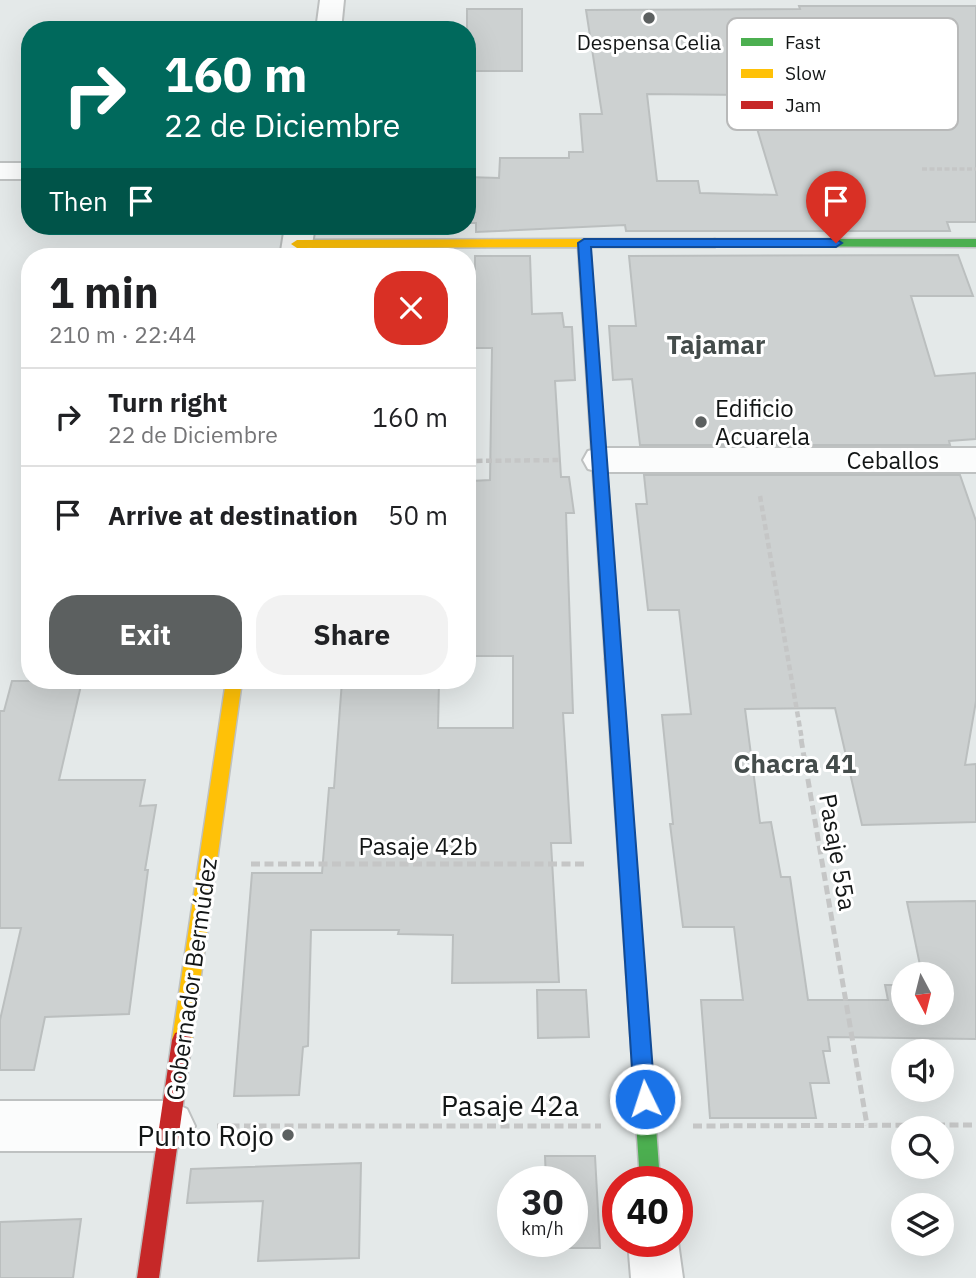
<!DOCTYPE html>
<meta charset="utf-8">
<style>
:root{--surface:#fff;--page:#f2f2f2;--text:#202124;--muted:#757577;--line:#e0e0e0;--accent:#5c6060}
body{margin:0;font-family:"IBM Plex Sans",sans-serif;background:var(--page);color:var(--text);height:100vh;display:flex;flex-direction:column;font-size:26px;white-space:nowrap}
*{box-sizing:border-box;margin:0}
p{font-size:23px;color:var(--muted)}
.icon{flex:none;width:38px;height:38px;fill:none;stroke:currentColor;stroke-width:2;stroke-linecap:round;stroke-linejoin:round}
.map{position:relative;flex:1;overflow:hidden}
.drawer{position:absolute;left:21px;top:248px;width:455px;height:441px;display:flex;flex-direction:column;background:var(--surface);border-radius:28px;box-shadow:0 7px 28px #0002}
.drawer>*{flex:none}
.top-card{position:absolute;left:21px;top:21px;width:455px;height:214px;border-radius:28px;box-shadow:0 7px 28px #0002;background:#00695c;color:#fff;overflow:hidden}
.needle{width:46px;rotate:173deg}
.tools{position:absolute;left:891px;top:962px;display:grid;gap:14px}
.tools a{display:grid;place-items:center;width:63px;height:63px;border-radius:50%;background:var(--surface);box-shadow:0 7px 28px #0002;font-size:35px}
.speed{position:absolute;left:497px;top:1166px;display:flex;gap:14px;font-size:35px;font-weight:700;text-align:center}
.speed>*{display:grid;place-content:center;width:91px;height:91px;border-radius:50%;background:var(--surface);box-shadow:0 7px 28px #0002;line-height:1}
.speed small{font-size:18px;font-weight:400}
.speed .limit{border:10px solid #d22;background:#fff;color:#111}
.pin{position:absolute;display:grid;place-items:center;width:60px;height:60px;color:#fff;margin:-72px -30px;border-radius:50% 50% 50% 0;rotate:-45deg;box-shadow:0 0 7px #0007}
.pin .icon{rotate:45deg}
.me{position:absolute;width:77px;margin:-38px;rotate:356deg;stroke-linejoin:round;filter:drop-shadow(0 0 5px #0008)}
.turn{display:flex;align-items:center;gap:24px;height:147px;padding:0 28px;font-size:32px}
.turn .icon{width:91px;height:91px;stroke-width:2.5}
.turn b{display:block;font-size:49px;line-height:60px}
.then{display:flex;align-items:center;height:66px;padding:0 28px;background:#0003;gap:14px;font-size:26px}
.round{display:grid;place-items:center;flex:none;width:74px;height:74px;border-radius:28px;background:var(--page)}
.summary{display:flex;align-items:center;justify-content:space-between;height:119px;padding:0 28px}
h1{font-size:42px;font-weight:700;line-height:52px}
.action{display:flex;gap:14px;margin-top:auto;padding:14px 28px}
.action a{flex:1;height:80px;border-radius:28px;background:var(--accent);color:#fff;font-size:28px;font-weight:700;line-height:80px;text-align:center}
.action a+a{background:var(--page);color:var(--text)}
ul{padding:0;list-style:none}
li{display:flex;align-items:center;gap:21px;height:98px;padding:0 28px;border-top:2px solid var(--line)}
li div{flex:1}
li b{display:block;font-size:26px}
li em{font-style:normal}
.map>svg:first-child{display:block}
</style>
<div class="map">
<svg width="976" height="1278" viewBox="0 0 976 1278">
<rect width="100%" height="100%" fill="#e4e9e9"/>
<path fill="#cdd1d1" stroke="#bbbfbf" stroke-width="2" fill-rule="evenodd" d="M 799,6 L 976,6 L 976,222 L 947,222 L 950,231 L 626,231 L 625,225 L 476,232 L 476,223 L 467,223 L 467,177 L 499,178 L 500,158 L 569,158 L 569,152 L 583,152 L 580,114 L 602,114 L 586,10 L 800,9 ZM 647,94 L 747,95 L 777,195 L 700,193 L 698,181 L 657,181 Z
M 467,9 L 522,9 L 522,71 L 467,71 Z
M 958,255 L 973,296 L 911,296 L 935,376 L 976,373 L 976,439 L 949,441 L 950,445 L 640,445 L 632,379 L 613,380 L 609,326 L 636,326 L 629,256 Z
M 475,256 L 530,256 L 532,314 L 562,313 L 564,327 L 572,327 L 575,380 L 555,381 L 561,477 L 569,477 L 574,513 L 566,513 L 573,713 L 563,713 L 571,843 L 551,843 L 559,982 L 452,983 L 453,935 L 398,934 L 399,930 L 311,930 L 308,1046 L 303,1047 L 299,1095 L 234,1096 L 252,873 L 322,873 L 329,788 L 334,788 L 342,681 L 439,681 L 438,728 L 513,728 L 513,656 L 467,656 L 467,513 L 473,512 L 471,481 L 490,480 L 492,348 L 475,348 Z
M 644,475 L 960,475 L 976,521 L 976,701 L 965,765 L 976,764 L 976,822 L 862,825 L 835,708 L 745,709 L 760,823 L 771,822 L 781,877 L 790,877 L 808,1000 L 888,1000 L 885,985 L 903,985 L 903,1013 L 942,1013 L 942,975 L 922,975 L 907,902 L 976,901 L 976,1039 L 828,1037 L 830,1051 L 823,1051 L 829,1083 L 810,1083 L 816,1118 L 710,1118 L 701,1000 L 743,1000 L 734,927 L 683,927 L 670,824 L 673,824 L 662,715 L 691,714 L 679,610 L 648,610 L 636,504 L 647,504 Z
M 12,681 L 82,681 L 59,780 L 145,780 L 140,806 L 156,805 L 145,870 L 148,870 L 129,1014 L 45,1017 L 34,1070 L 0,1070 L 0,1020 L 21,928 L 0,928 L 0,711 L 4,711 Z
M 537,990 L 586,990 L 589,1037 L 538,1038 Z
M 545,1156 L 595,1156 L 600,1248 L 548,1248 L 547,1241 L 572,1241 L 572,1181 L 546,1181 Z
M 361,1163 L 359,1258 L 258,1261 L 263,1201 L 187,1203 L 191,1169 Z
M 81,1219 L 73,1278 L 0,1278 L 0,1222 Z"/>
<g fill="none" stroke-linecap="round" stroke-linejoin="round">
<g stroke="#bec1c1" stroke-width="4">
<path id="street" d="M 320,0 L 344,0 L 341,30 L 316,30 Z
M 0,163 L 30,163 L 30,179 L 0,179 Z
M 285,226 L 315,226 L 310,257 L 280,257 Z
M 600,448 L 976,448 L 976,472 L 600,472 L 588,469 L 583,460 L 588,451 Z
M 0,1101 L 170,1101 L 187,1109 L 195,1126 L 187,1143 L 170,1151 L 0,1151 Z
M 677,1235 L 683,1278 L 631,1278 L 628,1241 L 677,1241 Z"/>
</g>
<g stroke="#bec1c1" stroke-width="3">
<path id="fast" d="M 715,239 L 976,239 L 976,247 L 711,246 L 711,240 Z
M 613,653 L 619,655 L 621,659 L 660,1181 L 640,1181 L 605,659 L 607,655 Z"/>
</g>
<g stroke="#bec1c1" stroke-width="3">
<path id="slow" d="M 584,239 L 715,239 L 721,243 L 715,247 L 590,247 L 621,659 L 619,663 L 607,663 L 605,659 L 578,247 L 297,248 L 291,244 L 297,240 Z
M 226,681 L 242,681 L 192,1040 L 189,1047 L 182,1049 L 175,1047 L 172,1040 Z"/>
</g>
<g stroke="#bec1c1" stroke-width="3">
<path id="jam" d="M 182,1031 L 189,1033 L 192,1040 L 159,1278 L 137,1278 L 172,1040 L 175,1033 Z"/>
</g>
<path stroke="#c5c6c6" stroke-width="3.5" stroke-dasharray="5 2.5" stroke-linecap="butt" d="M 922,169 L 976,169"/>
<path stroke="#c5c6c6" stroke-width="4.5" stroke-dasharray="6 3.5" stroke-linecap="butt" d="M 467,461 L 561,460
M 760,496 L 802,740"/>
<path stroke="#c5c6c6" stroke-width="5" stroke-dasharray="9 4.5" stroke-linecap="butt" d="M 801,739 L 867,1125
M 251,864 L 585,864
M 217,1126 L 601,1126
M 693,1126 L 976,1125"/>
<use href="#street" fill="#fbfcfc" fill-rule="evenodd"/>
<use href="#fast" fill="#4caf50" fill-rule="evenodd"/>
<use href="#slow" fill="#ffc107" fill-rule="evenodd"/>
<use href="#jam" fill="#c62828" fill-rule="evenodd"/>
</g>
<path fill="#1a73e8" stroke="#114b97" stroke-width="2" d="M 584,239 L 836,239 L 842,243 L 836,247 L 591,247 L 655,1099 L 652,1106 L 645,1109 L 637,1106 L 634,1099 L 578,243 Z"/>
<g fill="#5c6060" stroke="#fff" stroke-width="2.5">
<circle cx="649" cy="18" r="7"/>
<circle cx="701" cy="422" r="7"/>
<circle cx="288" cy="1135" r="7"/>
</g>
<g text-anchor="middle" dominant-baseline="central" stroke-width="6" stroke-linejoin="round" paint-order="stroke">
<g font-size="21" fill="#131616" stroke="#fff">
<text x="649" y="42">Despensa Celia</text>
</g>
<g font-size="24" fill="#131616" stroke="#fff" text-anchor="start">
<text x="715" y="408">Edificio<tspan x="715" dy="28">Acuarela</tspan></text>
</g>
<g font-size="24" fill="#131616" stroke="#fff">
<text x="893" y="460">Ceballos</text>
<text x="418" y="846">Pasaje 42b</text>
<text transform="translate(838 852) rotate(80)">Pasaje 55a</text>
<text transform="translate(191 979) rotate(-82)">Gobernador Bermúdez</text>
</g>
<g font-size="26" font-weight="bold" fill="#454d4c" stroke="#fff">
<text x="716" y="344">Tajamar</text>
<text x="795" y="763">Chacra 41</text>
</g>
<g font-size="28" fill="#131616" stroke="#fff">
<text x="510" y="1105">Pasaje 42a</text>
</g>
<g font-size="28" fill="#131616" stroke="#fff" text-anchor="end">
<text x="274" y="1135">Punto Rojo</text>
</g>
</g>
<rect x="727" y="18" width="231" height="112" rx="10" fill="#fff" stroke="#b8b9b9" stroke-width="2"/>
<rect x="741" y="38" width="32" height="8" fill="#4caf50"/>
<rect x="741" y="69" width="32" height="9" fill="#ffc107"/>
<rect x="741" y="101" width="32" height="8" fill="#c62828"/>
<g font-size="19" fill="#131616">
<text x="785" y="49">Fast</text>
<text x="785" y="80">Slow</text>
<text x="785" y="112">Jam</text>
</g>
</svg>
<div class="tools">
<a><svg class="needle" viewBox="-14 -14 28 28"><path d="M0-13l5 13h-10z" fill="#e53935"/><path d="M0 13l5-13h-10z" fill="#757577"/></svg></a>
<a><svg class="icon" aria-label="sound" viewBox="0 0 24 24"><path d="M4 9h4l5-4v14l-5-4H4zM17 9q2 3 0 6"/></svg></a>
<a><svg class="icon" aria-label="search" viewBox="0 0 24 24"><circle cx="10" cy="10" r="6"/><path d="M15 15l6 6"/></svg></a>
<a><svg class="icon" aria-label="layers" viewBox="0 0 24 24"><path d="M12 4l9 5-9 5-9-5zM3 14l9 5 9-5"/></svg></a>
</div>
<div class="speed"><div>30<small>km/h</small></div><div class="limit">40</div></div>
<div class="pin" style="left:836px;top:243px;background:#d93025"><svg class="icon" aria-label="arrive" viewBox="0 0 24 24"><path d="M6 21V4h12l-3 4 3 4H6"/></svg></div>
<svg class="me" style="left:645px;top:1099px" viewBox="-20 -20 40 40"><circle r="17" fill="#1a73e8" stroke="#fff" stroke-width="3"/><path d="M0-11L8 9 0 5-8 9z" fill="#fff"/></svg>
<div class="top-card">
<div class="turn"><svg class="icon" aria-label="right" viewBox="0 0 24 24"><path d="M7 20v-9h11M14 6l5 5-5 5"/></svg><div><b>160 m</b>22 de Diciembre</div></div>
<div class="then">Then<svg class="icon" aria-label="arrive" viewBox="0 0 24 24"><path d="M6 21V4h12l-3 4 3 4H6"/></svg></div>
</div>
<section class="drawer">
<div class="summary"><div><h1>1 min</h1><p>210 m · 22:44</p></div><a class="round" style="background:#d93025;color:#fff"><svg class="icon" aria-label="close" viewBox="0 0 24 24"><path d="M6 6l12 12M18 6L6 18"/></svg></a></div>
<ul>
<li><svg class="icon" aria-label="right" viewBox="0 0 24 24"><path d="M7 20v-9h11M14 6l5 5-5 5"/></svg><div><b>Turn right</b><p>22 de Diciembre</p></div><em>160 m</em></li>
<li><svg class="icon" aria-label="arrive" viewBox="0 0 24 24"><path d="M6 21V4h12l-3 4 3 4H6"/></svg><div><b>Arrive at destination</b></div><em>50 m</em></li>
</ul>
<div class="action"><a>Exit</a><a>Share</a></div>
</section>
</div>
